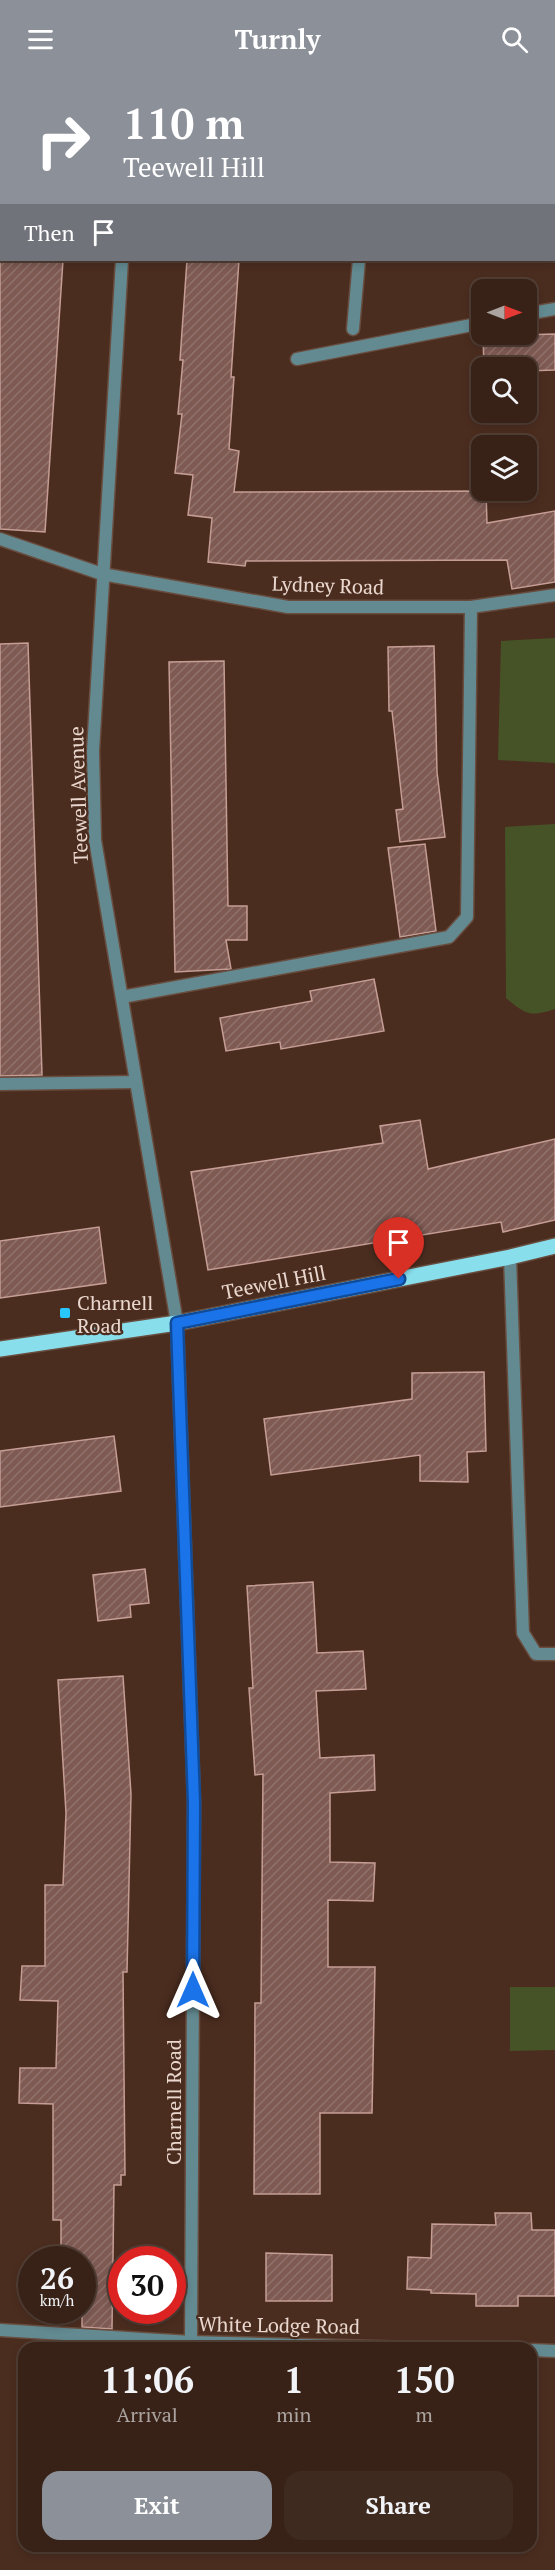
<!DOCTYPE html>
<style>
:root{--surface:#382217;--page:#3f2a20;--text:#f1f3f6;--muted:#aba4a1;--line:#523f36;--accent:#8c9099}
body{margin:0;font-family:"PT Serif",serif;background:var(--page);color:var(--text);height:100vh;display:flex;flex-direction:column;font-size:22px;white-space:nowrap}
*{box-sizing:border-box;margin:0}
p{font-size:20px;color:var(--muted)}
.icon{flex:none;width:33px;height:33px;fill:none;stroke:currentColor;stroke-width:2;stroke-linecap:round;stroke-linejoin:round}
.map{position:relative;flex:1;overflow:hidden}
.panel{position:absolute;left:18px;top:2264px;width:519px;height:210px;display:flex;flex-direction:column;background:var(--surface);border-radius:18px;box-shadow:0 3px 9px #0003,0 0 0 2px var(--line)}
.panel>*{flex:none}
.hud{position:absolute;left:0px;top:0px;width:555px;height:183px;box-shadow:0 3px 9px #0003,0 0 0 2px var(--line);background:#8c9099;color:#fff;overflow:hidden}
.needle{width:39px;rotate:90deg}
.tools{position:absolute;left:471px;top:201px;display:grid;gap:12px}
.tools a{display:grid;place-items:center;width:66px;height:66px;border-radius:12px;background:var(--surface);box-shadow:0 3px 9px #0003,0 0 0 2px var(--line);font-size:30px}
.speed{position:absolute;left:18px;top:2168px;display:flex;gap:12px;font-size:30px;font-weight:700;text-align:center}
.speed>*{display:grid;place-content:center;width:78px;height:78px;border-radius:50%;background:var(--surface);box-shadow:0 3px 9px #0003,0 0 0 2px var(--line);line-height:1}
.speed small{font-size:15px;font-weight:400}
.speed .limit{border:9px solid #d22;background:#fff;color:#111}
.pin{position:absolute;display:grid;place-items:center;width:51px;height:51px;color:#fff;margin:-62px -26px;border-radius:50% 50% 50% 0;rotate:-45deg;box-shadow:0 0 6px #0007}
.pin .icon{rotate:45deg}
.me{position:absolute;width:66px;margin:-33px;rotate:0deg;stroke-linejoin:round;filter:drop-shadow(0 0 4px #0008)}
.turn{display:flex;align-items:center;gap:21px;height:126px;padding:0 24px;font-size:27px}
.turn .icon{width:78px;height:78px;stroke-width:2.5}
.turn b{display:block;font-size:42px;line-height:51px}
.then{display:flex;align-items:center;height:57px;padding:0 24px;background:#0003;gap:12px;font-size:22px}
.eta{display:flex;justify-content:space-evenly;align-items:center;height:102px;text-align:center}
.eta b{font-size:36px;font-weight:600;line-height:42px}
.button{display:flex;gap:12px;margin-top:auto;padding:12px 24px}
.button a{flex:1;height:69px;border-radius:18px;background:var(--accent);color:#fff;font-size:24px;font-weight:600;line-height:69px;text-align:center}
.button a+a{background:var(--page);color:var(--text)}
header{display:flex;justify-content:space-between;align-items:center;height:78px;padding:0 24px;background:var(--accent);color:#fff;font-size:27px;font-weight:600}
.map>svg:first-child{display:block}
</style>
<header><svg class="icon" aria-label="menu" viewBox="0 0 24 24"><path d="M4 6h16M4 12h16M4 18h16"/></svg>Turnly<svg class="icon" aria-label="search" viewBox="0 0 24 24"><circle cx="10" cy="10" r="6"/><path d="M15 15l6 6"/></svg></header>
<div class="map">
<svg width="555" height="2492" viewBox="0 0 555 2492">
<defs>
<pattern id="building-hatch" width="6" height="6" patternUnits="userSpaceOnUse" patternTransform="scale(1.5)"><rect width="6" height="6" fill="#7e5a53"/><path d="M-1 1l2-2M0 6l6-6M5 7l2-2" fill="none" stroke="#90716b"/></pattern>
</defs>
<rect width="100%" height="100%" fill="#4b2d1f"/>
<path fill="#465327" d="M 555,560 L 555,685 L 498,682 L 501,563 Z
M 555,746 L 555,931 C 531,939 526,937 506,920 L 505,749 Z
M 510,1909 L 555,1909 L 555,1972 L 510,1973 Z"/>
<path fill="url(#building-hatch)" stroke="#c59d95" stroke-width="1.5" d="M 0,182 L 63,182 L 45,454 L 0,451 Z
M 187,182 L 239,182 L 231,299 L 234,299 L 229,371 L 239,373 L 234,414 L 486,413 L 487,445 L 555,433 L 555,504 L 512,511 L 507,482 L 246,483 L 245,488 L 208,484 L 212,440 L 188,437 L 193,397 L 175,395 L 182,336 L 178,336 L 183,282 L 180,282 Z
M 555,256 L 555,292 L 526,293 L 526,290 L 484,290 L 483,258 Z
M 28,565 L 42,997 L 0,998 L 0,566 Z
M 434,568 L 437,694 L 445,759 L 400,764 L 396,732 L 403,731 L 392,633 L 389,633 L 388,569 Z
M 224,583 L 228,828 L 247,828 L 247,862 L 226,862 L 231,891 L 175,894 L 169,584 Z
M 425,766 L 436,853 L 400,859 L 388,770 Z
M 374,901 L 384,953 L 281,971 L 280,964 L 226,973 L 220,940 L 312,923 L 310,913 Z
M 420,1042 L 428,1091 L 555,1061 L 555,1142 L 503,1154 L 501,1144 L 208,1192 L 191,1094 L 383,1065 L 380,1048 Z
M 99,1149 L 106,1205 L 0,1220 L 0,1163 Z
M 484,1294 L 486,1373 L 467,1374 L 468,1404 L 420,1403 L 420,1377 L 271,1397 L 264,1341 L 412,1321 L 412,1295 Z
M 114,1358 L 121,1413 L 0,1429 L 0,1373 Z
M 145,1491 L 149,1525 L 130,1527 L 131,1539 L 98,1543 L 93,1497 Z
M 313,1504 L 317,1575 L 363,1573 L 366,1611 L 316,1613 L 320,1680 L 374,1677 L 375,1712 L 330,1715 L 330,1784 L 375,1785 L 373,1823 L 328,1822 L 328,1889 L 375,1889 L 372,2035 L 320,2035 L 320,2116 L 254,2116 L 255,1925 L 261,1925 L 263,1696 L 255,1697 L 249,1610 L 253,1610 L 247,1508 Z
M 123,1598 L 131,1716 L 127,1894 L 123,1894 L 125,2097 L 121,2097 L 121,2107 L 114,2107 L 112,2251 L 82,2249 L 82,2181 L 61,2181 L 61,2142 L 53,2142 L 53,2026 L 19,2025 L 20,1990 L 56,1990 L 58,1923 L 20,1922 L 22,1888 L 45,1888 L 45,1807 L 63,1807 L 66,1735 L 58,1602 Z
M 495,2135 L 531,2135 L 532,2152 L 555,2152 L 555,2218 L 518,2218 L 518,2228 L 476,2228 L 476,2216 L 431,2215 L 431,2212 L 407,2211 L 408,2179 L 431,2180 L 432,2146 L 496,2147 Z
M 266,2175 L 332,2177 L 332,2223 L 266,2223 Z"/>
<g fill="none" stroke-linecap="round" stroke-linejoin="round">
<g stroke="#684c3e" stroke-width="15">
<path id="lane" d="M 378,2 L 378,0
M 526,236 L 555,231
M 353,251 L 359,182
M 297,281 L 482,245
M 122,919 L 449,859 L 467,839 L 471,529
M 0,1006 L 136,1004
M 510,1179 L 523,1555 L 536,1576 L 555,1576"/>
</g>
<g stroke="#684c3e" stroke-width="15">
<path id="street" d="M 125,0 L 125,2
M 467,2 L 467,0
M 122,182 L 93,673 L 95,762 L 177,1245 L 194,1725 L 191,2264
M 0,461 L 102,496 L 288,529 L 471,529 L 555,517
M 0,2252 L 191,2264 L 414,2270
M 531,2272 L 555,2273"/>
</g>
<g stroke="#684c3e" stroke-width="18">
<path id="primary" d="M 0,1271 L 177,1245 L 510,1179 L 555,1168"/>
</g>
<use href="#lane" stroke="#638a91" stroke-width="12"/>
<use href="#street" stroke="#638a91" stroke-width="12"/>
<use href="#primary" stroke="#89deec" stroke-width="15"/>
</g>
<g fill="none" stroke-linecap="round" stroke-linejoin="round">
<g stroke="#114b97" stroke-width="15">
<path id="route" d="M 193,1912 L 194,1725 L 177,1245 L 399,1201"/>
</g>
<use href="#route" stroke="#1a73e8" stroke-width="10"/>
</g>
<rect fill="#28c8ff" stroke="#4b2d1f" stroke-width="2" x="59" y="1229" width="12" height="12" rx="3"/>
<g text-anchor="middle" dominant-baseline="central" stroke-width="4.5" stroke-linejoin="round" paint-order="stroke">
<g font-size="20" fill="#ead7ce" stroke="#4b2d1f">
<text transform="translate(328 507) rotate(2)">Lydney Road</text>
<text transform="translate(78 717) rotate(-92)">Teewell Avenue</text>
<text transform="translate(274 1204) rotate(-11)">Teewell Hill</text>
<text transform="translate(173 2024) rotate(-90)">Charnell Road</text>
<text transform="translate(279 2247) rotate(1)">White Lodge Road</text>
</g>
<g font-size="20" fill="#ead7ce" stroke="#4b2d1f" text-anchor="start">
<text x="77" y="1224">Charnell<tspan x="77" dy="23">Road</tspan></text>
</g>
</g>
</svg>
<div class="tools">
<a><svg class="needle" viewBox="-14 -14 28 28"><path d="M0-13l5 13h-10z" fill="#e53935"/><path d="M0 13l5-13h-10z" fill="#aba4a1"/></svg></a>
<a><svg class="icon" aria-label="search" viewBox="0 0 24 24"><circle cx="10" cy="10" r="6"/><path d="M15 15l6 6"/></svg></a>
<a><svg class="icon" aria-label="layers" viewBox="0 0 24 24"><path d="M12 4l9 5-9 5-9-5zM3 14l9 5 9-5"/></svg></a>
</div>
<div class="speed"><div>26<small>km/h</small></div><div class="limit">30</div></div>
<div class="pin" style="left:399px;top:1201px;background:#d93025"><svg class="icon" aria-label="arrive" viewBox="0 0 24 24"><path d="M6 21V4h12l-3 4 3 4H6"/></svg></div>
<svg class="me" style="left:193px;top:1912px" viewBox="-20 -20 40 40"><path d="M0-17L14 15 0 8-14 15z" fill="#1a73e8" stroke="#fff" stroke-width="4"/></svg>
<div class="hud">
<div class="turn"><svg class="icon" aria-label="right" viewBox="0 0 24 24"><path d="M7 20v-9h11M14 6l5 5-5 5"/></svg><div><b>110 m</b>Teewell Hill</div></div>
<div class="then">Then<svg class="icon" aria-label="arrive" viewBox="0 0 24 24"><path d="M6 21V4h12l-3 4 3 4H6"/></svg></div>
</div>
<section class="panel">
<div class="eta">
<div><b>11:06</b><p>Arrival</p></div>
<div><b>1</b><p>min</p></div>
<div><b>150</b><p>m</p></div>
</div>
<div class="button"><a>Exit</a><a>Share</a></div>
</section>
</div>
